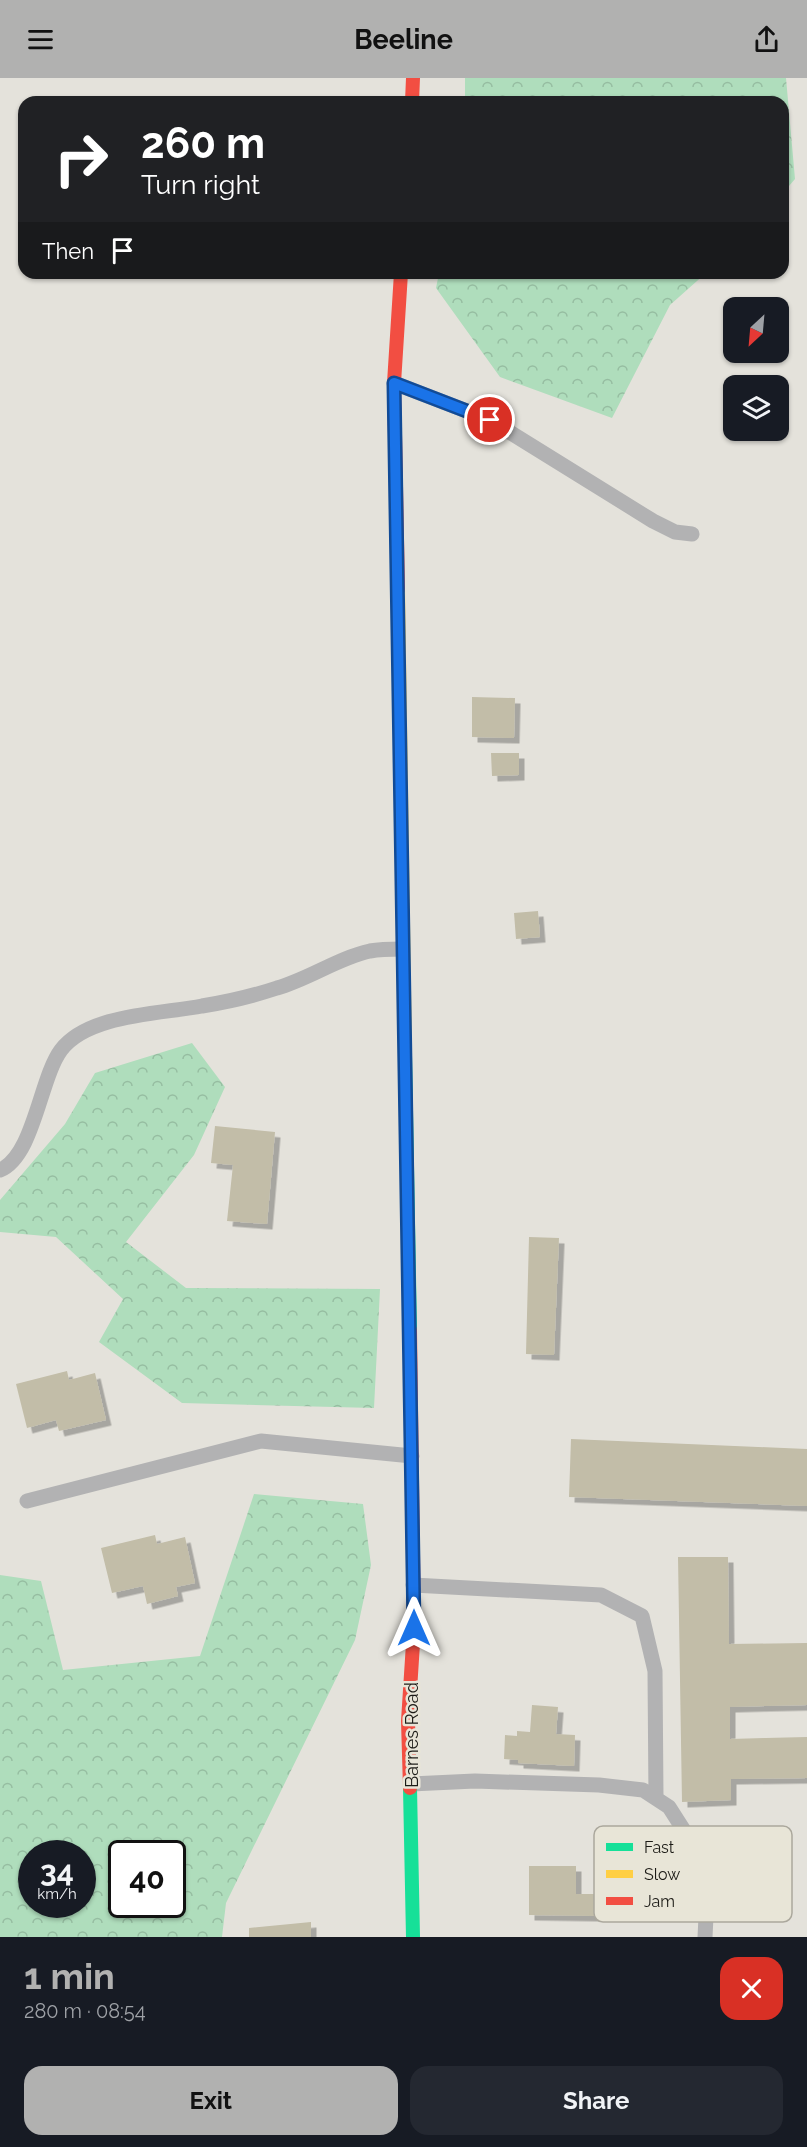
<!DOCTYPE html>
<meta charset="utf-8">
<style>
:root{--surface:#171b24;--page:#242831;--text:#f1f3f6;--muted:#9ea1a6;--accent:#b1b1b0}
body{margin:0;font-family:Raleway,sans-serif;background:var(--page);color:var(--text);height:100vh;display:flex;flex-direction:column;font-size:22px;white-space:nowrap}
*{box-sizing:border-box;margin:0}
p{font-size:20px;color:var(--muted)}
.icon{flex:none;width:33px;height:33px;fill:none;stroke:currentColor;stroke-width:2;stroke-linecap:round;stroke-linejoin:round}
.map{position:relative;height:1859px;overflow:hidden}
.panel{display:flex;flex-direction:column;background:var(--surface);flex:1}
.panel>*{flex:none}
.top-card{position:absolute;left:18px;top:18px;width:771px;height:183px;border-radius:18px;box-shadow:0 2px 4px #0004;background:#202124;color:#fff;overflow:hidden}
.needle{width:39px;rotate:206deg}
.controls{position:absolute;left:723px;top:219px;display:grid;gap:12px}
.controls a{display:grid;place-items:center;width:66px;height:66px;border-radius:12px;background:var(--surface);box-shadow:0 2px 4px #0004;font-size:30px}
.speed{position:absolute;left:18px;top:1762px;display:flex;gap:12px;font-size:30px;font-weight:700;text-align:center}
.speed>*{display:grid;place-content:center;width:78px;height:78px;border-radius:50%;background:var(--surface);box-shadow:0 2px 4px #0004;line-height:1}
.speed small{font-size:15px;font-weight:400}
.speed .limit{border:3px solid #111;border-radius:9px;background:#fff;color:#111}
.pin{position:absolute;display:grid;place-items:center;width:51px;height:51px;color:#fff;margin:-26px;border:3px solid #fff;border-radius:50%;box-shadow:0 2px 6px #0007}
.me{position:absolute;width:66px;margin:-33px;rotate:0deg;stroke-linejoin:round;filter:drop-shadow(0 0 4px #0008)}
.turn{display:flex;align-items:center;gap:21px;height:126px;padding:0 24px;font-size:27px}
.turn .icon{width:78px;height:78px;stroke-width:2.5}
.turn b{display:block;font-size:42px;line-height:51px}
.then{display:flex;align-items:center;height:57px;padding:0 24px;background:#0003;gap:12px;font-size:22px}
.round{display:grid;place-items:center;flex:none;width:63px;height:63px;border-radius:18px;background:var(--page)}
.overview{display:flex;align-items:center;justify-content:space-between;height:102px;padding:0 24px}
h1{font-size:36px;font-weight:700;line-height:45px;color:var(--accent)}
.primary-button{display:flex;gap:12px;margin-top:auto;padding:12px 24px}
.primary-button a{flex:1;height:69px;border-radius:18px;background:var(--accent);color:#111;font-size:24px;font-weight:700;line-height:69px;text-align:center}
.primary-button a+a{background:var(--page);color:var(--text)}
header{display:flex;justify-content:space-between;align-items:center;height:78px;padding:0 24px;background:var(--accent);color:#111;font-size:27px;font-weight:700}
.map>svg:first-child{display:block}
</style>
<header><svg class="icon" aria-label="menu" viewBox="0 0 24 24"><path d="M4 6h16M4 12h16M4 18h16"/></svg>Beeline<svg class="icon" aria-label="share" viewBox="0 0 24 24"><path d="M12 15V3M7 8l5-5 5 5M5 13v7h14v-7"/></svg></header>
<div class="map">
<svg width="807" height="1859" viewBox="0 0 807 1859">
<defs>
<pattern id="forest-crowns" width="20" height="18" patternUnits="userSpaceOnUse" patternTransform="scale(1.5)"><rect width="20" height="18" fill="#afddbc"/><path d="M2 6a3 3 0 1 1 6 0M12 15a3 3 0 1 1 6 0" fill="none" stroke="#96bda1"/></pattern>
<filter id="shadow"><feDropShadow dx="5.5" dy="5.5" stdDeviation="0" flood-color="#0004"/></filter>
</defs>
<rect width="100%" height="100%" fill="#e4e2db"/>
<path fill="url(#forest-crowns)" fill-rule="evenodd" d="M 465,0 L 786,0 L 795,101 L 783,115 L 783,24 L 465,24 Z
M 439,195 L 706,195 L 670,227 L 612,340 L 500,299 L 436,210 Z
M 192,965 L 225,1009 L 194,1077 L 126,1164 L 186,1210 L 380,1211 L 374,1330 L 182,1325 L 99,1264 L 123,1221 L 56,1159 L 0,1154 L 0,1122 L 65,1046 L 95,995 Z
M 254,1416 L 363,1426 L 371,1487 L 355,1562 L 226,1825 L 222,1859 L 0,1859 L 0,1497 L 41,1503 L 63,1592 L 200,1578 ZM 32,1776 L 82,1776 L 82,1827 L 32,1827 ZM 122,1776 L 172,1776 L 172,1827 L 122,1827 Z"/>
<path fill="#c2bda8" filter="url(#shadow)" d="M 472,619 L 515,620 L 514,660 L 472,659 Z
M 491,675 L 519,675 L 519,697 L 492,698 Z
M 538,833 L 540,859 L 516,861 L 514,835 Z
M 215,1048 L 275,1054 L 267,1146 L 227,1143 L 233,1087 L 211,1085 Z
M 529,1159 L 559,1160 L 554,1277 L 526,1276 Z
M 67,1293 L 69,1302 L 95,1295 L 106,1342 L 59,1353 L 56,1342 L 27,1350 L 16,1306 Z
M 571,1361 L 807,1371 L 807,1428 L 569,1419 Z
M 155,1457 L 157,1466 L 185,1459 L 195,1505 L 176,1509 L 178,1518 L 147,1526 L 143,1508 L 112,1515 L 101,1470 Z
M 678,1479 L 728,1479 L 729,1566 L 807,1565 L 807,1627 L 730,1629 L 730,1661 L 807,1659 L 807,1700 L 731,1701 L 731,1722 L 682,1724 Z
M 532,1627 L 558,1629 L 556,1656 L 575,1657 L 574,1688 L 518,1685 L 518,1682 L 504,1681 L 505,1657 L 517,1658 L 517,1653 L 530,1654 Z
M 529,1788 L 576,1788 L 576,1816 L 607,1816 L 607,1825 L 597,1824 L 597,1838 L 529,1837 Z
M 311,1844 L 311,1859 L 249,1859 L 249,1850 Z"/>
<g fill="none" stroke-linecap="round" stroke-linejoin="round">
<path stroke="#b2b2b3" stroke-width="15" d="M 394,305 L 490,342 L 653,443 L 675,454 L 692,456
M 0,1092 C 34,1078 40,1000 61,972 C 88,936 161,936 202,928 C 227,924 253,918 277,910 C 309,901 338,880 370,873 C 381,871 392,871 402,871
M 27,1423 L 261,1363 L 412,1378
M 413,1507 L 601,1517 L 642,1538 L 655,1593 L 656,1720
M 411,1706 L 475,1703 L 599,1707 L 643,1712 L 669,1729 L 692,1765 L 707,1818 L 705,1859"/>
<path stroke="#16e098" stroke-width="14" d="M 405,977 L 410,1252
M 410,1710 L 413,1859"/>
<path stroke="#ffcf43" stroke-width="14" d="M 398,511 L 405,977"/>
<path stroke="#f24e42" stroke-width="14" d="M 412,24 L 413,0
M 398,511 L 394,305 L 401,195
M 410,1710 L 408,1643 L 414,1550 L 410,1252"/>
</g>
<g fill="none" stroke-linecap="round" stroke-linejoin="round">
<g stroke="#114b97" stroke-width="15">
<path id="route" d="M 414,1550 L 394,305 L 490,342"/>
</g>
<use href="#route" stroke="#1a73e8" stroke-width="10"/>
</g>
<g text-anchor="middle" dominant-baseline="central" stroke-width="5" stroke-linejoin="round" paint-order="stroke">
<g font-size="18" fill="#1c1b16" stroke="#e8e5d7">
<text transform="translate(411 1657) rotate(-90)">Barnes Road</text>
</g>
</g>
<rect x="594" y="1748" width="198" height="96" rx="9" fill="#e8e5d7" stroke="#aba89d" stroke-width="1.5"/>
<rect x="606" y="1765" width="27" height="8" fill="#16e098"/>
<rect x="606" y="1792" width="27" height="8" fill="#ffcf43"/>
<rect x="606" y="1819" width="27" height="8" fill="#f24e42"/>
<g font-size="16" fill="#1c1b16">
<text x="644" y="1775">Fast</text>
<text x="644" y="1802">Slow</text>
<text x="644" y="1829">Jam</text>
</g>
</svg>
<div class="controls">
<a><svg class="needle" viewBox="-14 -14 28 28"><path d="M0-13l5 13h-10z" fill="#e53935"/><path d="M0 13l5-13h-10z" fill="#9ea1a6"/></svg></a>
<a><svg class="icon" aria-label="layers" viewBox="0 0 24 24"><path d="M12 4l9 5-9 5-9-5zM3 14l9 5 9-5"/></svg></a>
</div>
<div class="speed"><div>34<small>km/h</small></div><div class="limit">40</div></div>
<div class="pin" style="left:490px;top:342px;background:#d93025"><svg class="icon" aria-label="arrive" viewBox="0 0 24 24"><path d="M6 21V4h12l-3 4 3 4H6"/></svg></div>
<svg class="me" style="left:414px;top:1550px" viewBox="-20 -20 40 40"><path d="M0-17L14 15 0 8-14 15z" fill="#1a73e8" stroke="#fff" stroke-width="4"/></svg>
<div class="top-card">
<div class="turn"><svg class="icon" aria-label="right" viewBox="0 0 24 24"><path d="M7 20v-9h11M14 6l5 5-5 5"/></svg><div><b>260 m</b>Turn right</div></div>
<div class="then">Then<svg class="icon" aria-label="arrive" viewBox="0 0 24 24"><path d="M6 21V4h12l-3 4 3 4H6"/></svg></div>
</div>
</div>
<section class="panel">
<div class="overview"><div><h1>1 min</h1><p>280 m · 08:54</p></div><a class="round" style="background:#d93025;color:#fff"><svg class="icon" aria-label="close" viewBox="0 0 24 24"><path d="M6 6l12 12M18 6L6 18"/></svg></a></div>
<div class="primary-button"><a>Exit</a><a>Share</a></div>
</section>
